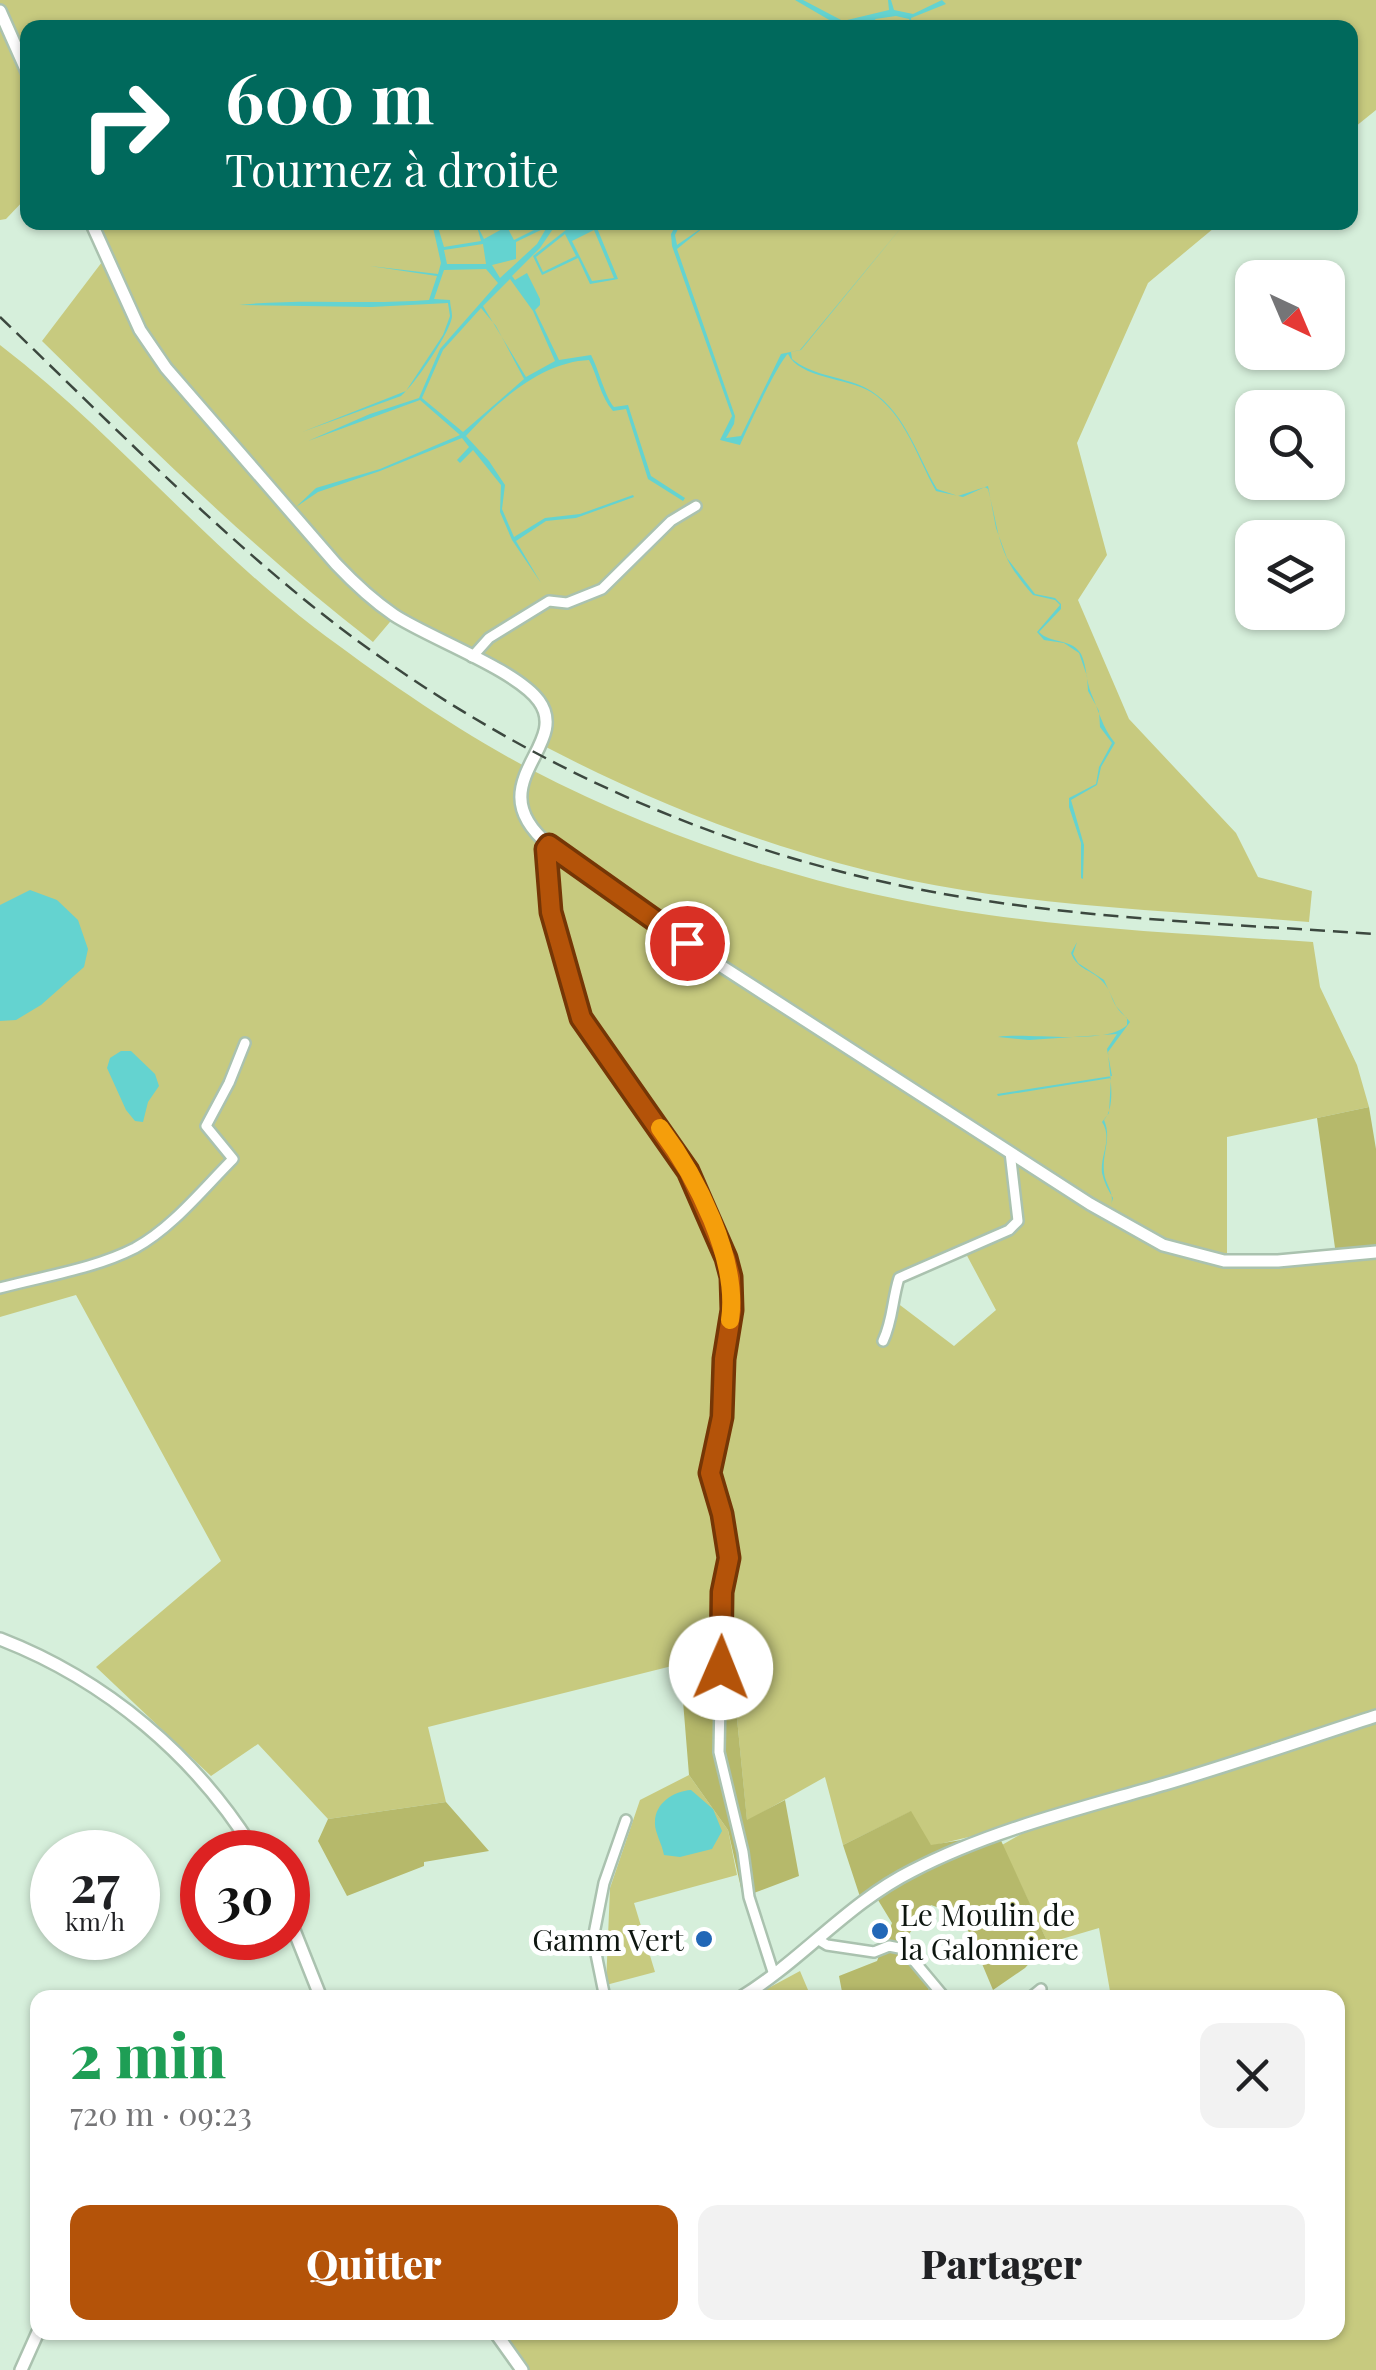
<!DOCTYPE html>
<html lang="fr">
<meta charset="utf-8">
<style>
:root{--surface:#fff;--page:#f2f2f2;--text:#202124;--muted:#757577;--accent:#b45309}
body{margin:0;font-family:"Playfair Display",serif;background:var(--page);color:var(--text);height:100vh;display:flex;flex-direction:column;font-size:38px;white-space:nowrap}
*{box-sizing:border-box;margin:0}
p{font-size:32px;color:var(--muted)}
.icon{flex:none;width:55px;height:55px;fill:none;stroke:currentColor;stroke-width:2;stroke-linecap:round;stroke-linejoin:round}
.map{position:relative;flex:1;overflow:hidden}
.sheet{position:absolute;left:30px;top:1990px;width:1315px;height:350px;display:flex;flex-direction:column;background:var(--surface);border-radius:20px;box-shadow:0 2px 8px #0004}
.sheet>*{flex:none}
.top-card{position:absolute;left:20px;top:20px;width:1338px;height:210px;border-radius:20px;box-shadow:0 2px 8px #0004;background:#00695c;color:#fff;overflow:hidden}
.needle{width:65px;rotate:136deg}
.controls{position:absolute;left:1235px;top:260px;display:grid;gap:20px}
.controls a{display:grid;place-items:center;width:110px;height:110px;border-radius:20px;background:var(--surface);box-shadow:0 2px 8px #0004;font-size:50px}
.speed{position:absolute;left:30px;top:1830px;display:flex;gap:20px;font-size:50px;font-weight:700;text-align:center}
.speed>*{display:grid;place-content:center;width:130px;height:130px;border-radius:50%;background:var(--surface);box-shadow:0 2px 8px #0004;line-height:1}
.speed small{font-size:25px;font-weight:400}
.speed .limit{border:15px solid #d22;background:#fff;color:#111}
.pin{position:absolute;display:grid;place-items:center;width:85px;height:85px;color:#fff;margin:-42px;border:5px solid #fff;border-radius:50%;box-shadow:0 2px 10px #0007}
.me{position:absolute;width:110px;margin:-55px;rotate:1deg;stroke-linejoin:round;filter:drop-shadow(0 0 8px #0008)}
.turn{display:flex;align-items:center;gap:35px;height:210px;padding:0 40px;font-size:45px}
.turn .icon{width:130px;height:130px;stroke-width:2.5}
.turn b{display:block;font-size:70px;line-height:85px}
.round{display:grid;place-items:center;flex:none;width:105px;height:105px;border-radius:20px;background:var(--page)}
.headline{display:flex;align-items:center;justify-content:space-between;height:170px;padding:0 40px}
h1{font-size:60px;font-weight:800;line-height:75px;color:#1e9e55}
.button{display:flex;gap:20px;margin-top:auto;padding:20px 40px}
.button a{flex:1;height:115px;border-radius:20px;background:var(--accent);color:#fff;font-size:40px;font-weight:800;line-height:115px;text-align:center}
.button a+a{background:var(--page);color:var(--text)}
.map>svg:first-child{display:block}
</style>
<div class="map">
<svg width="1376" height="2370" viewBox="0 0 1376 2370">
<rect width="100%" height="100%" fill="#d6efdb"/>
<path fill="#c7ca7f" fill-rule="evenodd" d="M 0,0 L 1376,0 L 1376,110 L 1350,131 L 1350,28 L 28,28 L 27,197 L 6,219 L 0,220 Z
M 86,223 L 1220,223 L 1148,283 L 1077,443 L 1107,555 L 1078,600 L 1129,719 L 1236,833 L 1258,877 L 1312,891 L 1309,922 C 1175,911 1039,907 908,880 C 781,853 661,807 546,747 L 542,741 L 545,733 L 536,697 L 395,616 L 373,642 C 255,551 149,446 42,341 L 102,262 Z
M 0,345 C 112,431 203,542 315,628 C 380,677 458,731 530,769 C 672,843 830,893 989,915 C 1096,930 1204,935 1313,942 L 1320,987 L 1357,1065 L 1369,1107 L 1227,1137 L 1227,1256 L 1376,1251 L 1376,2370 L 521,2370 L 495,2333 L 1338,2332 L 1338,1998 L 1111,1997 L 1099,1928 L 1048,1943 L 1002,1845 L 1049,1818 L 931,1846 L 910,1812 L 843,1845 L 825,1777 L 747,1821 L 731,1657 L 680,1664 L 428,1727 L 446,1802 L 328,1819 L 258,1744 L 211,1776 L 96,1667 L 221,1561 L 76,1295 L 0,1317 ZM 964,1250 L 996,1310 L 954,1346 L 892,1299 L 899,1278 Z
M 689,1775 L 728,1830 L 737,1875 L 634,1903 L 655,1972 L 606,1985 L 610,1888 L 640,1800 Z
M 800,1971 L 811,1997 L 752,1997 Z"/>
<path fill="#b6b96b" d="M 1369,1107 L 1376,1149 L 1376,1252 L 1336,1255 L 1317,1118 Z
M 731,1657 L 747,1820 L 785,1800 L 799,1876 L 743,1897 L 728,1830 L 689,1775 L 680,1664 Z
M 446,1802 L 489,1851 L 424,1862 L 424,1866 L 347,1896 L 318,1841 L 328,1819 Z
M 911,1811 L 931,1845 L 998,1834 L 1048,1943 L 1025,1968 L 993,1990 L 962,1916 L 931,1905 L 906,1938 L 932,1997 L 843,1997 L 839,1976 L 877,1961 L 892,1923 L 878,1900 L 864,1909 L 843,1845 Z"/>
<path fill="#64d3d0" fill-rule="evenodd" d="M 795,0 L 803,0 L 843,21 L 889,10 L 888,0 L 891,0 L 894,10 L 913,14 L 942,0 L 946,4 L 911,18 L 912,27 L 909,19 L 896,16 L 875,19 L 879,27 L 871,20 L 845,27 L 815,28 L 831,21 Z
M 576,222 L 581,223 L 585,230 L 601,223 L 597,228 L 618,279 L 590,284 L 578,258 L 542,275 L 533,256 ZM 594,230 L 614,278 L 592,281 L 572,241 ZM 565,234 L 576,256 L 543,272 L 536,257 Z
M 432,223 L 467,223 L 438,227 L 444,247 L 481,241 L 476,223 L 484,239 L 504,228 L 505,223 L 514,240 L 536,229 L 534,224 L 517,231 L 534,223 L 539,227 L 557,223 L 540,248 L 512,276 L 515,280 L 527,273 L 540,299 L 540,305 L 535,310 L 559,360 L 591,355 C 599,370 605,397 614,407 L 628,405 L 651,476 L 685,498 L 683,501 L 648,479 L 626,409 L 613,411 C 600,396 598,377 589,360 C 541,362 497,402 466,436 L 489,461 L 505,485 L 502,509 L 514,537 L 545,518 L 580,514 L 633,495 L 634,497 L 576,518 L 546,521 L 516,541 L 541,583 L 512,540 L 500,512 L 501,485 L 473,450 L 460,463 L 457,460 L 469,447 L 462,438 L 380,471 L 318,492 L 296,507 L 316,488 L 380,469 L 460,435 L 420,400 L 308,441 L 370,414 L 419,398 L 440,349 L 498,283 L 486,269 L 444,270 L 434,299 L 450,300 C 450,305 452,311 452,316 C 452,330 413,387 401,396 L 302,432 L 406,391 L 443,335 L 450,316 L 448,303 L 371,307 L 239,305 C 302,298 366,305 429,300 L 437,276 L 370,266 L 438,274 L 441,263 ZM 547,227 L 537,244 L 500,278 L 492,265 L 516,259 L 516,242 ZM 483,244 L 486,264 L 447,264 L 444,250 ZM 510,279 L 533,311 L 555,361 L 526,377 L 483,306 ZM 481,308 L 496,326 L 524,379 L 463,432 L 422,398 L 443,350 Z
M 677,223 L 681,223 L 675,235 L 677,245 L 709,223 L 677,249 L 735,416 L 734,424 L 726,438 L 741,436 L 781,354 L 800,350 L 905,223 L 801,350 L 791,352 L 792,359 C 813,376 840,376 864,387 C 904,407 916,454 937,489 L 958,496 L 988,486 L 996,528 L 1007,558 L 1035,594 L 1055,598 L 1061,604 L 1061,609 L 1039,632 C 1050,644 1072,638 1081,654 C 1087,666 1086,681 1091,693 C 1099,711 1102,727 1115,743 L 1101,767 L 1097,785 L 1071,800 L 1084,845 L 1083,879 L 1081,878 L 1081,843 L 1069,807 L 1069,798 L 1096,784 L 1099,767 L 1112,743 L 1100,727 L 1099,711 L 1088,691 L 1087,676 L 1079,653 L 1064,643 L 1044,640 L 1037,632 L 1060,605 L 1055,600 L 1033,595 C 996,553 1001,538 988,489 L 985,487 L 963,497 L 936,491 C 917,457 905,414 871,392 C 848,378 799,378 788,354 C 779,361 747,429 740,445 L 720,440 L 732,416 L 672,246 L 671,234 Z
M 30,890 L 57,900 L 78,920 L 88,949 L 84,967 L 41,1005 L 16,1020 L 0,1021 L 0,905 Z
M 1077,942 L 1073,954 L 1078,963 L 1104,980 L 1116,1006 L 1130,1022 L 1108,1052 C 1109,1071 1117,1106 1104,1120 C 1112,1138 1102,1153 1104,1172 C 1105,1185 1115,1192 1111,1205 L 1113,1198 C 1108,1190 1104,1182 1102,1173 C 1100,1155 1113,1139 1102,1122 L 1109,1113 L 1111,1078 L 998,1096 L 997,1094 L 1112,1076 L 1107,1049 L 1117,1034 L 1029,1040 L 998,1037 C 1026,1032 1107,1046 1127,1025 L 1127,1018 C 1109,1003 1114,994 1103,982 C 1092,969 1078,971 1071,953 Z
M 121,1051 L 131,1051 L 155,1074 L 159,1086 L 148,1102 L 143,1122 L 135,1121 L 126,1110 L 107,1068 L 110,1058 Z
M 691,1790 L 713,1809 L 722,1831 L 712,1849 L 680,1857 L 664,1855 C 662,1844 654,1831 655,1822 C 655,1803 674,1791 691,1790 Z"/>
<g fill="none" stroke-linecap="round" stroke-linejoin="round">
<g stroke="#aac2af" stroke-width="14">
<path id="street" d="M 472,657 L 489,638 L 549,601 L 567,603 L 602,589 L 671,521 L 696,506
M 549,845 L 544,854 L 551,912 L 581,1019 L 689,1171 L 727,1258 L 731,1277 L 732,1310 L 724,1359 L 722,1417 L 710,1473 L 722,1514 L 729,1558 L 722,1593 L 719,1752 L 743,1852 L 749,1897 L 774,1975
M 0,1288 C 44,1276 94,1269 135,1248 C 172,1228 203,1189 233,1159 L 206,1126 L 229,1083 L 245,1043
M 883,1341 C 893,1320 892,1300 899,1278 L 1009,1230 L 1018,1221 L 1010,1152
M 817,1939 L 827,1945 L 874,1952 L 889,1946 L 904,1949 L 945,1998
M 605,1998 L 593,1939 L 604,1883 L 626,1820
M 1030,1998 L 1041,1989"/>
</g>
<g stroke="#aac2af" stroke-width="16">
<path id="secondary" d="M 0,11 L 28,74
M 91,222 L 140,330 L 166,368 L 336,564 C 354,583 372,600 394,615 C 429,638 517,670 539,701 C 572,746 476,784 549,845 L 715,962 L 1090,1204 L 1163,1245 L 1224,1261 L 1278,1261 L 1376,1252
M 0,1639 C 106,1680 196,1756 255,1852
M 288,1915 L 321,1998
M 740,1998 C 801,1961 848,1903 912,1871 C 991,1830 1079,1809 1165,1784 C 1236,1763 1305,1739 1376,1716
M 495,2332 L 522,2370
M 21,2370 L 38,2332"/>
</g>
<use href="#street" stroke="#fff" stroke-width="9"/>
<use href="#secondary" stroke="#fff" stroke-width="11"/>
<path stroke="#3c483f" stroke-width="2.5" stroke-dasharray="15 8" stroke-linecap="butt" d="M 0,317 C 102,415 201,516 311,605 C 481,741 680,838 893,884 C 1051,918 1215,923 1376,934"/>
</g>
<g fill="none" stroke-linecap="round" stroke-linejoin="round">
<g stroke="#753606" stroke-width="25">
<path id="route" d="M 687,943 L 549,845 L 546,849 L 551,912 L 581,1018 L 688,1171 L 726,1258 L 731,1277 L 732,1310 L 724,1359 L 722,1417 L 710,1473 L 722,1514 L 729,1558 L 722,1592 L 721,1668"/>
</g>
<use href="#route" stroke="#b45309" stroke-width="18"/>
<path stroke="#f59e0b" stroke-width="18" d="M 660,1128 C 696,1176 739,1259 730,1320"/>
</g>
<g fill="#2167b7" stroke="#fff" stroke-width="4">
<circle cx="880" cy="1931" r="10"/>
<circle cx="704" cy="1939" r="10"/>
</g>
<g text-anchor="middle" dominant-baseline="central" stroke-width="10" stroke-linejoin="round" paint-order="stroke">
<g font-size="30" fill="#0e1610" stroke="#fff" text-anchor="start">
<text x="900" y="1914">Le Moulin de<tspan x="900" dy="34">la Galonniere</tspan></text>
<text x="684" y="1939" text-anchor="end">Gamm Vert</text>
</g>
</g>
</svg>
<div class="controls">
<a><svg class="needle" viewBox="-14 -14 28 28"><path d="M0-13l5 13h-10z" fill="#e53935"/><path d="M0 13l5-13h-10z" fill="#757577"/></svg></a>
<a><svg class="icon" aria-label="search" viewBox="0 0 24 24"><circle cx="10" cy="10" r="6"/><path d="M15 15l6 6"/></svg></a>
<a><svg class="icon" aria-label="layers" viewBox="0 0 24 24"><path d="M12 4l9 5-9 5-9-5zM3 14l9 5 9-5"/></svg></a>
</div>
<div class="speed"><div>27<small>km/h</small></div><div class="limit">30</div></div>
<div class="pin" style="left:687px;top:943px;background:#d93025"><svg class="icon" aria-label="arrive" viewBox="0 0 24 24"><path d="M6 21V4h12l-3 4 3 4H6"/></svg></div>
<svg class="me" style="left:721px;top:1668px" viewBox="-20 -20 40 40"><circle r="19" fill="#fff"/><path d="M0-13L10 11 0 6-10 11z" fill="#b45309"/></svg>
<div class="top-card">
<div class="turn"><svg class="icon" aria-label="right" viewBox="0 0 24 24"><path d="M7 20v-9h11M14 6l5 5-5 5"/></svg><div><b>600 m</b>Tournez à droite</div></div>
</div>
<section class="sheet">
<div class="headline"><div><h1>2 min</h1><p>720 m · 09:23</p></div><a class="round"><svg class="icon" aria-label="close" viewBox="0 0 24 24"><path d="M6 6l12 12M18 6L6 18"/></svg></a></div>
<div class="button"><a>Quitter</a><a>Partager</a></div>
</section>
</div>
